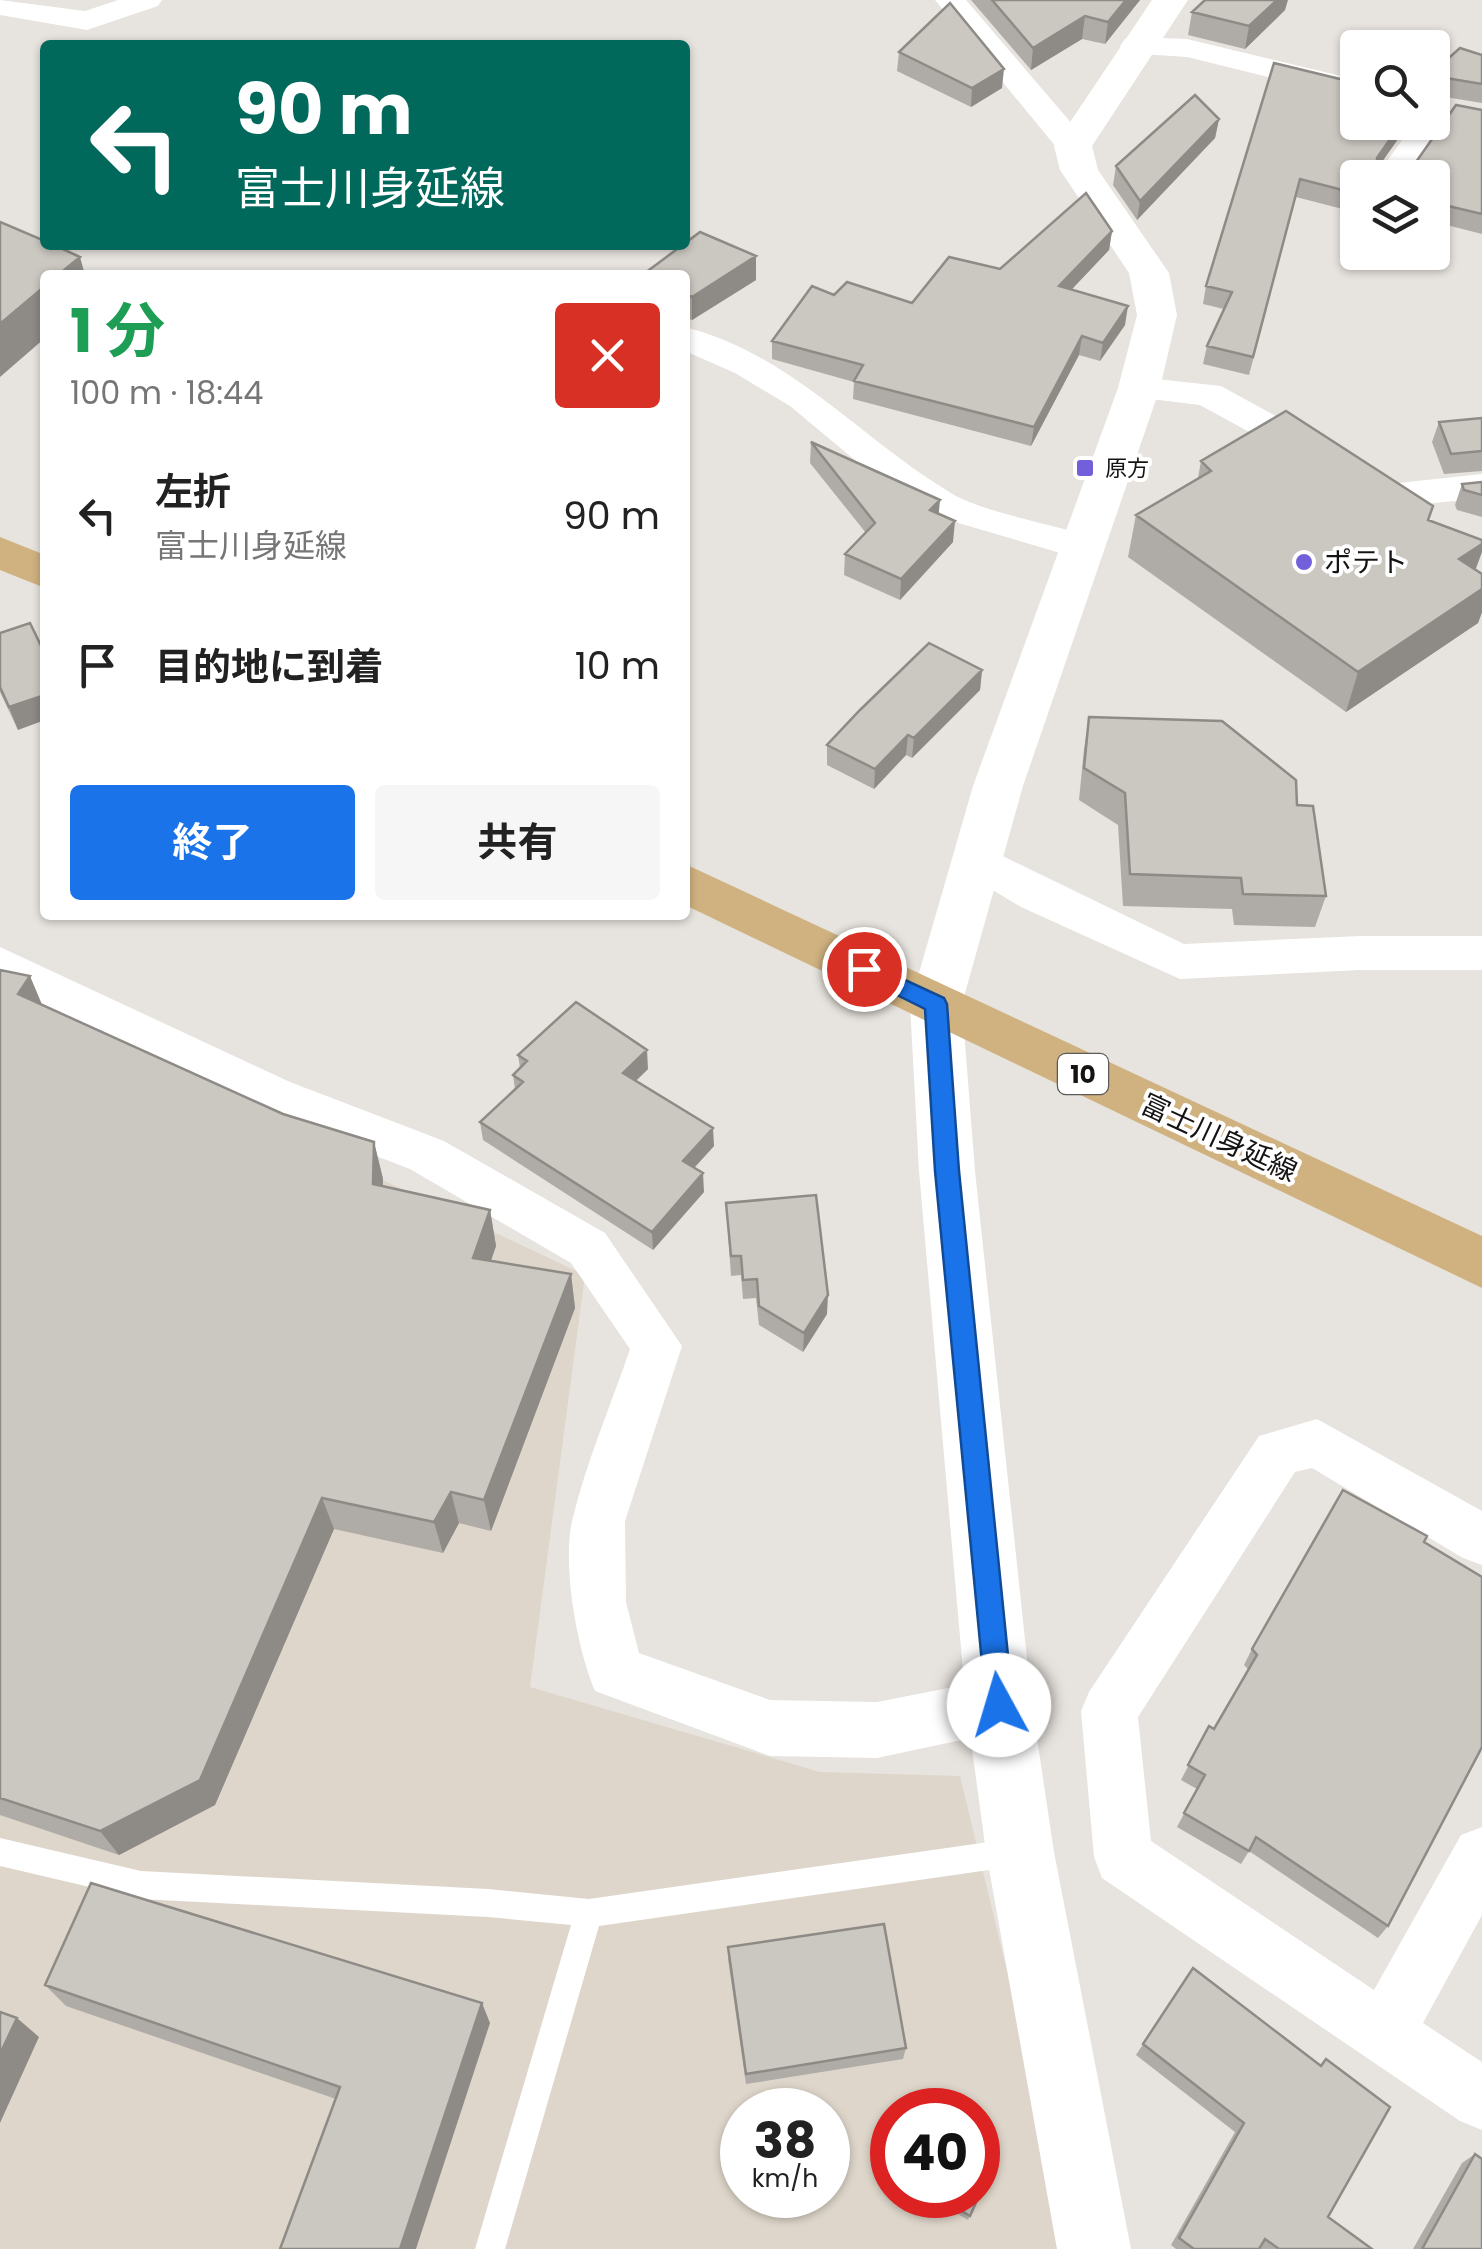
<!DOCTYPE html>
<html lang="ja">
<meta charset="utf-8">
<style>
:root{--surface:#fff;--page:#f6f6f6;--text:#222;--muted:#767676;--accent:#1a73e8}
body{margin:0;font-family:Poppins,"Noto Sans JP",sans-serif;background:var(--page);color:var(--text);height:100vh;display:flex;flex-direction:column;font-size:38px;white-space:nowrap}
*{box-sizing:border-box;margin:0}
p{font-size:32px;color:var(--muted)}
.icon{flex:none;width:55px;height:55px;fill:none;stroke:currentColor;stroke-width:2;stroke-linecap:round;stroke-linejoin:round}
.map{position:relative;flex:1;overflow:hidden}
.sheet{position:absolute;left:40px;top:270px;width:650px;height:650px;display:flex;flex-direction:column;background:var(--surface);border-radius:10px;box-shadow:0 2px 8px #0004}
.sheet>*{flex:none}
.top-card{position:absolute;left:40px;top:40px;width:650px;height:210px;border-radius:10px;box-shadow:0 2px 8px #0004;background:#00695c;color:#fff;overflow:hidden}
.buttons{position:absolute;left:1340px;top:30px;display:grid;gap:20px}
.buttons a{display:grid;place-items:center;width:110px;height:110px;border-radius:10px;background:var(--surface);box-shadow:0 2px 8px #0004;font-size:50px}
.speed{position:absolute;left:720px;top:2088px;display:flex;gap:20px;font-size:50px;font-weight:700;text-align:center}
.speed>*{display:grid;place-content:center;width:130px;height:130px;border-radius:50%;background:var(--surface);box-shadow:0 2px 8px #0004;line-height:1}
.speed small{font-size:25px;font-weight:400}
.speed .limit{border:15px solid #d22;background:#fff;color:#111}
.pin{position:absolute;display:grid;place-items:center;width:85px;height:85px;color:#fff;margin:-42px;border:5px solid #fff;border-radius:50%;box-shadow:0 2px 10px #0007}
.me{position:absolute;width:110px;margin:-55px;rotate:354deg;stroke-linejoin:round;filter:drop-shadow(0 0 8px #0008)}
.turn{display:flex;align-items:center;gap:35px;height:210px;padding:0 30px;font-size:45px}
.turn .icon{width:130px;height:130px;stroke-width:2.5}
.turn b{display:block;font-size:70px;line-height:85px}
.round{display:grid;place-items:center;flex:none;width:105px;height:105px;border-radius:10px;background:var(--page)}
.overview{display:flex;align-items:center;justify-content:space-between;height:170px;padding:0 30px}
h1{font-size:60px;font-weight:700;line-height:75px;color:#1e9e55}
.cta{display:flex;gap:20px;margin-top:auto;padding:20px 30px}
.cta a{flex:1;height:115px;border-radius:10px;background:var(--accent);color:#fff;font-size:40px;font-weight:700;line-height:115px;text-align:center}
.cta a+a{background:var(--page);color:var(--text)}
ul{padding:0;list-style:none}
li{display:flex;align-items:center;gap:30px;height:150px;padding:0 30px}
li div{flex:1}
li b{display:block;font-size:38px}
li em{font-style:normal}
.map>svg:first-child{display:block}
</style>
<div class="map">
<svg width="1482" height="2249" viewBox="0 0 1482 2249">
<rect width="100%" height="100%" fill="#e7e3de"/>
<path fill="#ded6ca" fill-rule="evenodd" d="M 0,1000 L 585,1275 L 530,1687 L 820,1772 L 960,1776 L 1074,2249 L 0,2249 ZM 742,2110 L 828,2110 L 828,2195 L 742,2195 ZM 892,2110 L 978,2110 L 978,2195 L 892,2195 Z"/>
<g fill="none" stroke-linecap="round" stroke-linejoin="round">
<path fill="#fff" fill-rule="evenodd" d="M 0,1838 L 141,1871 L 488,1889 L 589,1899 L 1017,1838 L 1027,1842 L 1031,1852 L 1027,1862 L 1017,1866 L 599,1926 L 505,2249 L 475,2249 L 571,1925 L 488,1917 L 141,1899 L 0,1866 Z"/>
<path fill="#fff" fill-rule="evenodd" d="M 0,0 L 85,11 L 118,0 L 162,0 L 158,6 L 87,30 L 0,15 Z
M 935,0 L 966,0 L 1085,139 L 1089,146 L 1085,153 L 1061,153 Z
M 1136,37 L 1187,39 L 1358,80 L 1358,99 L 1187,57 L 1125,53 L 1120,46 L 1125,39 Z
M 1432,112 L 1443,115 L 1448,122 L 1408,178 L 1375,178 L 1415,122 L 1432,122 Z
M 685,327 C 793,355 859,438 951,493 C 979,511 1061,527 1098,538 L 1103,547 L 1098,556 L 1084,560 L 928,514 L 874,476 L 790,406 L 735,373 L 685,351 Z
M 1139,377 L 1221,386 L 1332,447 L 1338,455 L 1332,463 L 1319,467 L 1306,463 L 1200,405 L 1126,396 L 1121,388 L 1126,380 Z
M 1482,474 L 1482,498 L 1389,508 L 1376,505 L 1370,496 L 1376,487 L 1389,484 Z
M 976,843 L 1184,944 L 1360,936 L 1482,936 L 1482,970 L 1360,970 L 1180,979 L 1021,907 L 961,871 L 954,859 L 961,847 Z
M 0,947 L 290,1082 L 444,1141 L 605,1233 L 682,1346 L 625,1521 L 626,1602 L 639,1653 L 770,1700 L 877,1702 L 999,1678 L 1019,1686 L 1027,1705 L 1019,1724 L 999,1732 L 877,1758 L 770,1756 L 595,1691 C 577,1649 561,1562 573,1517 C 587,1460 611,1405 630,1349 L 571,1263 L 410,1169 L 256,1110 L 0,984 Z
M 1317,1419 L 1482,1511 L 1482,1565 L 1463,1558 L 1312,1468 L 1295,1472 L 1138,1717 L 1151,1841 L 1374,1990 L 1461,1835 L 1482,1827 L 1482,1915 L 1423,2023 L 1482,2062 L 1482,2130 L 1460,2121 L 1102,1878 L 1094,1857 L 1081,1711 L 1089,1692 L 1259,1436 Z"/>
<path fill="#fff" fill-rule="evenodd" d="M 1152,0 L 1188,0 L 1092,146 L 1098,170 L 1169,273 L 1177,315 L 1160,388 L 1023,786 L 962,1004 L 975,1171 L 1032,1705 L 1054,1852 L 1131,2249 L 1057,2249 L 986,1852 L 966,1705 L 919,1171 L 910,1004 L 973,786 L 1118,388 L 1137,315 L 1129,273 L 1060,170 L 1054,146 Z"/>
<path fill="#d0b280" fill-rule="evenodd" d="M 0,537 L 45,555 L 45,588 L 0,570 Z
M 685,864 L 1482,1236 L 1482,1288 L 685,905 Z"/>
</g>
<path fill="#afaba6" d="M 971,0 L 1140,0 L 1105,44 L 1082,39 L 1031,70 Z
M 1285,10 L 1245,49 L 1188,35 L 1192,12 Z
M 899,52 L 1002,88 L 971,107 L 897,71 Z
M 1482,55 L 1482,103 L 1433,95 L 1432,103 L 1432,73 Z
M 1358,87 L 1358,122 L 1410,122 L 1381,163 L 1416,162 L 1482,110 L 1482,234 L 1439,223 L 1432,231 L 1432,178 L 1358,178 L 1358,213 L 1296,197 L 1249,375 L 1203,364 L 1207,346 L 1224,309 L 1203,304 L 1206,286 Z
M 1219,119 L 1215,138 L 1137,220 L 1113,185 L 1116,166 Z
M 1112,231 L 1109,250 L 1071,290 L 1125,325 L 1100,361 L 1079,355 L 1031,446 L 853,399 L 854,382 L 772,359 L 772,341 L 834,295 L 912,303 L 1000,269 Z
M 756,256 L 756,280 L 692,320 L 685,317 L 685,275 L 645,275 L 645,273 Z
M 1482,418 L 1482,471 L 1444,474 L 1432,442 L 1439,422 Z
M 811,442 L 953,542 L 900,600 L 844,575 L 845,554 L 866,533 L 810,463 Z
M 1201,461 L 1428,520 L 1476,570 L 1482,574 L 1482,612 L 1478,623 L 1346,712 L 1128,557 L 1136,515 L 1198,478 Z
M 1482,482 L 1482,517 L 1457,510 L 1455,505 L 1462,484 Z
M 0,633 L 18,730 L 0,692 Z
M 982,670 L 980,690 L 912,758 L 906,755 L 874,789 L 827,765 L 827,745 Z
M 1089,717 L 1297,805 L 1326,896 L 1315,927 L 1234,925 L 1232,909 L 1123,906 L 1118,825 L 1079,800 L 1084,749 Z
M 0,970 L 42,1005 L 283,1114 L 374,1142 L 383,1179 L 383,1187 L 490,1210 L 496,1246 L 491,1260 L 571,1274 L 575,1308 L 491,1531 L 459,1523 L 443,1553 L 334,1529 L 215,1805 L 119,1855 L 0,1815 Z
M 518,1055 L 648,1069 L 636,1081 L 714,1146 L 694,1168 L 704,1192 L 653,1250 L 483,1140 L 480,1122 L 515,1089 L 513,1075 L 520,1068 Z
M 726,1203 L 827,1314 L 803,1352 L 759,1325 L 756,1298 L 743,1299 L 741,1275 L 731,1276 Z
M 1424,1542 L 1388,1926 L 1378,1938 L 1249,1851 L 1241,1864 L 1177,1827 L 1197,1789 L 1181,1780 L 1209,1726 L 1214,1729 L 1249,1670 L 1244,1665 L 1252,1649 Z
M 728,1947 L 906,2048 L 903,2059 L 746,2084 L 728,1959 Z
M 1193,1968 L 1320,2065 L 1326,2059 L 1328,2217 L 1372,2249 L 1176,2249 L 1171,2245 L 1235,2132 L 1136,2055 Z
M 45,1985 L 490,2023 L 336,2099 L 66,2006 Z
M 1475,2154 L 1482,2249 L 1413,2249 L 1462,2163 Z
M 993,2164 L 968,2220 L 926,2195 L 978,2195 Z"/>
<path fill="#8e8b87" d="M 1126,0 L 1140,0 L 1105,44 L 1108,22 Z
M 1277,0 L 1288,0 L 1285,10 L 1245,49 L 1249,26 Z
M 1085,16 L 1082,39 L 1031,70 L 1033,48 Z
M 1004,69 L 1002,88 L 971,107 L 972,88 Z
M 1219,119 L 1215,138 L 1137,220 L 1140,201 Z
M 1402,122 L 1410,122 L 1372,176 L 1377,158 Z
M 1444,205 L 1439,223 L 1432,231 L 1437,214 Z
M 1112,231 L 1109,250 L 1057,305 L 1059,286 Z
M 756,256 L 756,280 L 692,320 L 692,297 Z
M 80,257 L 85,275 L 58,275 Z
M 45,286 L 45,338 L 0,377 L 0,324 Z
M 1128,306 L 1125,325 L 1100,361 L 1103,343 Z
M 1082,336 L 1079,355 L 1031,446 L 1034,427 Z
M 940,500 L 938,521 L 930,510 Z
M 955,521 L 953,542 L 900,600 L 901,579 Z
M 1482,544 L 1482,552 L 1471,582 L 1459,559 Z
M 1482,589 L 1482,612 L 1478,623 L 1346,712 L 1358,672 Z
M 982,670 L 980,690 L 912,758 L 914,738 Z
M 45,695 L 45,720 L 18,730 L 9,707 Z
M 908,735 L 906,755 L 874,789 L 875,769 Z
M 30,976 L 46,1014 L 18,994 Z
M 647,1050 L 648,1069 L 624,1092 L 623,1073 Z
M 713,1128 L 714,1146 L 683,1180 L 683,1161 Z
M 374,1142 L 383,1179 L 382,1220 L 373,1184 Z
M 703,1173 L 704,1192 L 653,1250 L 652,1232 Z
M 490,1210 L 496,1246 L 480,1292 L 473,1258 Z
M 571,1274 L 575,1308 L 491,1531 L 484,1500 Z
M 828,1295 L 827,1314 L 803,1352 L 804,1333 Z
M 451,1492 L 459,1523 L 443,1553 L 434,1522 Z
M 322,1498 L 334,1529 L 215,1805 L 119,1855 L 100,1831 Z
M 482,2003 L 490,2023 L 416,2249 L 400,2249 Z
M 17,2018 L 39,2037 L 0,2123 L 0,2054 Z"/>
<path fill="#cbc7c1" stroke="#8e8b87" stroke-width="2.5" d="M 992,0 L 1126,0 L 1108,22 L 1085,16 L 1033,48 Z
M 1205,0 L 1277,0 L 1249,26 L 1192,12 Z
M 950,3 L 1004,69 L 972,88 L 899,52 Z
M 1460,48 L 1482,55 L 1482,84 L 1434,76 L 1432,100 L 1432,73 Z
M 1274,63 L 1348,81 L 1358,87 L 1358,122 L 1402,122 L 1377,158 L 1377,163 L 1416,162 L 1456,105 L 1482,110 L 1482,214 L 1444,205 L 1437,214 L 1432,212 L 1432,178 L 1358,178 L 1358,194 L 1300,179 L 1253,357 L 1207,346 L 1232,292 L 1206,286 Z
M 1195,95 L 1219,119 L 1140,201 L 1116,166 Z
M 1086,193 L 1112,231 L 1059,286 L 1128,306 L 1103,343 L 1082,336 L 1034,427 L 854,381 L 863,365 L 772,341 L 812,286 L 834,295 L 847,282 L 912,303 L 949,257 L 1000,269 Z
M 0,222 L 45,241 L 45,245 L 54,245 L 80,257 L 58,275 L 45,275 L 45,286 L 0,324 Z
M 700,232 L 756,256 L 692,297 L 685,294 L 685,275 L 649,275 L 645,273 Z
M 1286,411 L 1433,506 L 1428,520 L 1482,540 L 1482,544 L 1459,559 L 1482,574 L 1482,589 L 1358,672 L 1136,515 L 1211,471 L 1201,461 Z
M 1482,418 L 1482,451 L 1451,454 L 1439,422 Z
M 811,442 L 940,500 L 930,510 L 955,521 L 901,579 L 845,554 L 875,523 Z
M 1482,482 L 1482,495 L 1464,490 L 1462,484 Z
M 30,623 L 45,654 L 45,695 L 9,707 L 0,687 L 0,633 Z
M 929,643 L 982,670 L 914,738 L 908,735 L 875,769 L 827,745 L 860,710 Z
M 1089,717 L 1222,721 L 1296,780 L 1297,805 L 1313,806 L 1326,896 L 1243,894 L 1241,878 L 1130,874 L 1125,793 L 1084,768 Z
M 0,970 L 30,976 L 18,994 L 283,1114 L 374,1142 L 373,1184 L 490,1210 L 473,1258 L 571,1274 L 484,1500 L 451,1492 L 434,1522 L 322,1498 L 200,1780 L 100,1831 L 0,1798 Z
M 576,1002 L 647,1050 L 623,1073 L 713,1128 L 683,1161 L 703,1173 L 652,1232 L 480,1122 L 523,1082 L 513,1075 L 527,1061 L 518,1055 Z
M 816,1195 L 828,1295 L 804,1333 L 759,1306 L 757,1279 L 743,1280 L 741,1256 L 731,1256 L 726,1203 Z
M 1343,1490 L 1427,1536 L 1424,1542 L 1482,1577 L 1482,1747 L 1388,1926 L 1256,1837 L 1249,1851 L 1184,1813 L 1205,1775 L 1188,1765 L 1209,1726 L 1214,1729 L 1257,1655 L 1252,1649 Z
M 91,1883 L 482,2003 L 400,2249 L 280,2249 L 340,2087 L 45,1985 Z
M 884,1924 L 906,2048 L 746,2074 L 728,1947 Z
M 1193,1968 L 1321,2066 L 1326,2059 L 1390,2107 L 1328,2217 L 1372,2249 L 1279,2249 L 1265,2239 L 1259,2249 L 1194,2249 L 1179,2238 L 1244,2123 L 1143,2044 Z
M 0,2012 L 17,2018 L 0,2054 Z
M 1475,2154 L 1482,2159 L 1482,2249 L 1422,2249 Z
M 978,2155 L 993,2164 L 970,2216 L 935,2195 L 978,2195 Z"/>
<path fill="#1a73e8" stroke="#114b97" stroke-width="2.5" d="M 864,961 L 944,998 L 947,1004 L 959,1171 L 1013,1705 L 1009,1714 L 999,1718 L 990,1714 L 986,1705 L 935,1171 L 925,1009 L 857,975 L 853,969 Z"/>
<g fill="#7260da" stroke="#fff" stroke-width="4">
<rect x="1075" y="458" width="20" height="20" rx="5"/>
<circle cx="1304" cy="562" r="10"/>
</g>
<g text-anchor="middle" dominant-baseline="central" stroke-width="8" stroke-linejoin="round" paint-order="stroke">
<g font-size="22" fill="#161413" stroke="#fff" text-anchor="start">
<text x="1105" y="468">原方</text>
</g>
<rect fill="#fff" stroke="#5c5a5a" stroke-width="2.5" x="1058" y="1054" width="50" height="40" rx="8"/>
<g font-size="25" font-weight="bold" fill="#161413">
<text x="1083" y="1074">10</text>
</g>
<g font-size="28" fill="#161413" stroke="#fff" text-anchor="start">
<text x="1324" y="562">ポテト</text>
</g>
<g font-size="28" fill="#161413" stroke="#fff">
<text transform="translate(1219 1138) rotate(25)">富士川身延線</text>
</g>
</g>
</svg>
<div class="buttons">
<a><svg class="icon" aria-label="search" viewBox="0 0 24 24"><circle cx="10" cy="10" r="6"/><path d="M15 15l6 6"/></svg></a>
<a><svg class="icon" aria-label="layers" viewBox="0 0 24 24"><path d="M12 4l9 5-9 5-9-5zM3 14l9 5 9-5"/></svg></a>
</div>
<div class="speed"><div>38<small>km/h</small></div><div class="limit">40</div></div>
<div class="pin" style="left:864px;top:969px;background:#d93025"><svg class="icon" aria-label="arrive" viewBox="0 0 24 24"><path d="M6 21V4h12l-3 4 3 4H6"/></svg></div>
<svg class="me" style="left:999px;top:1705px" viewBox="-20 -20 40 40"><circle r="19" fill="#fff"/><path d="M0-13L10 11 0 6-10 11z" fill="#1a73e8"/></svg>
<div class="top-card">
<div class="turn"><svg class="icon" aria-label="left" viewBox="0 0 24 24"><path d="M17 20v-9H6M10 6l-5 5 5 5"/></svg><div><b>90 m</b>富士川身延線</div></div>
</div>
<section class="sheet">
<div class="overview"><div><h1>1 分</h1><p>100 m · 18:44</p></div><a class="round" style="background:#d93025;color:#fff"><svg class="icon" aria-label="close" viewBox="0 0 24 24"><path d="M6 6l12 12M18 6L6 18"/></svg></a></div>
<ul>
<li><svg class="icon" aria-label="left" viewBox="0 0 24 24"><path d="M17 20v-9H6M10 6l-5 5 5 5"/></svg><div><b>左折</b><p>富士川身延線</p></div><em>90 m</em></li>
<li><svg class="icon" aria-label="arrive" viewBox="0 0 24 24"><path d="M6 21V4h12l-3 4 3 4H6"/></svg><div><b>目的地に到着</b></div><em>10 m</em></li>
</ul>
<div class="cta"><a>終了</a><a>共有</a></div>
</section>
</div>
